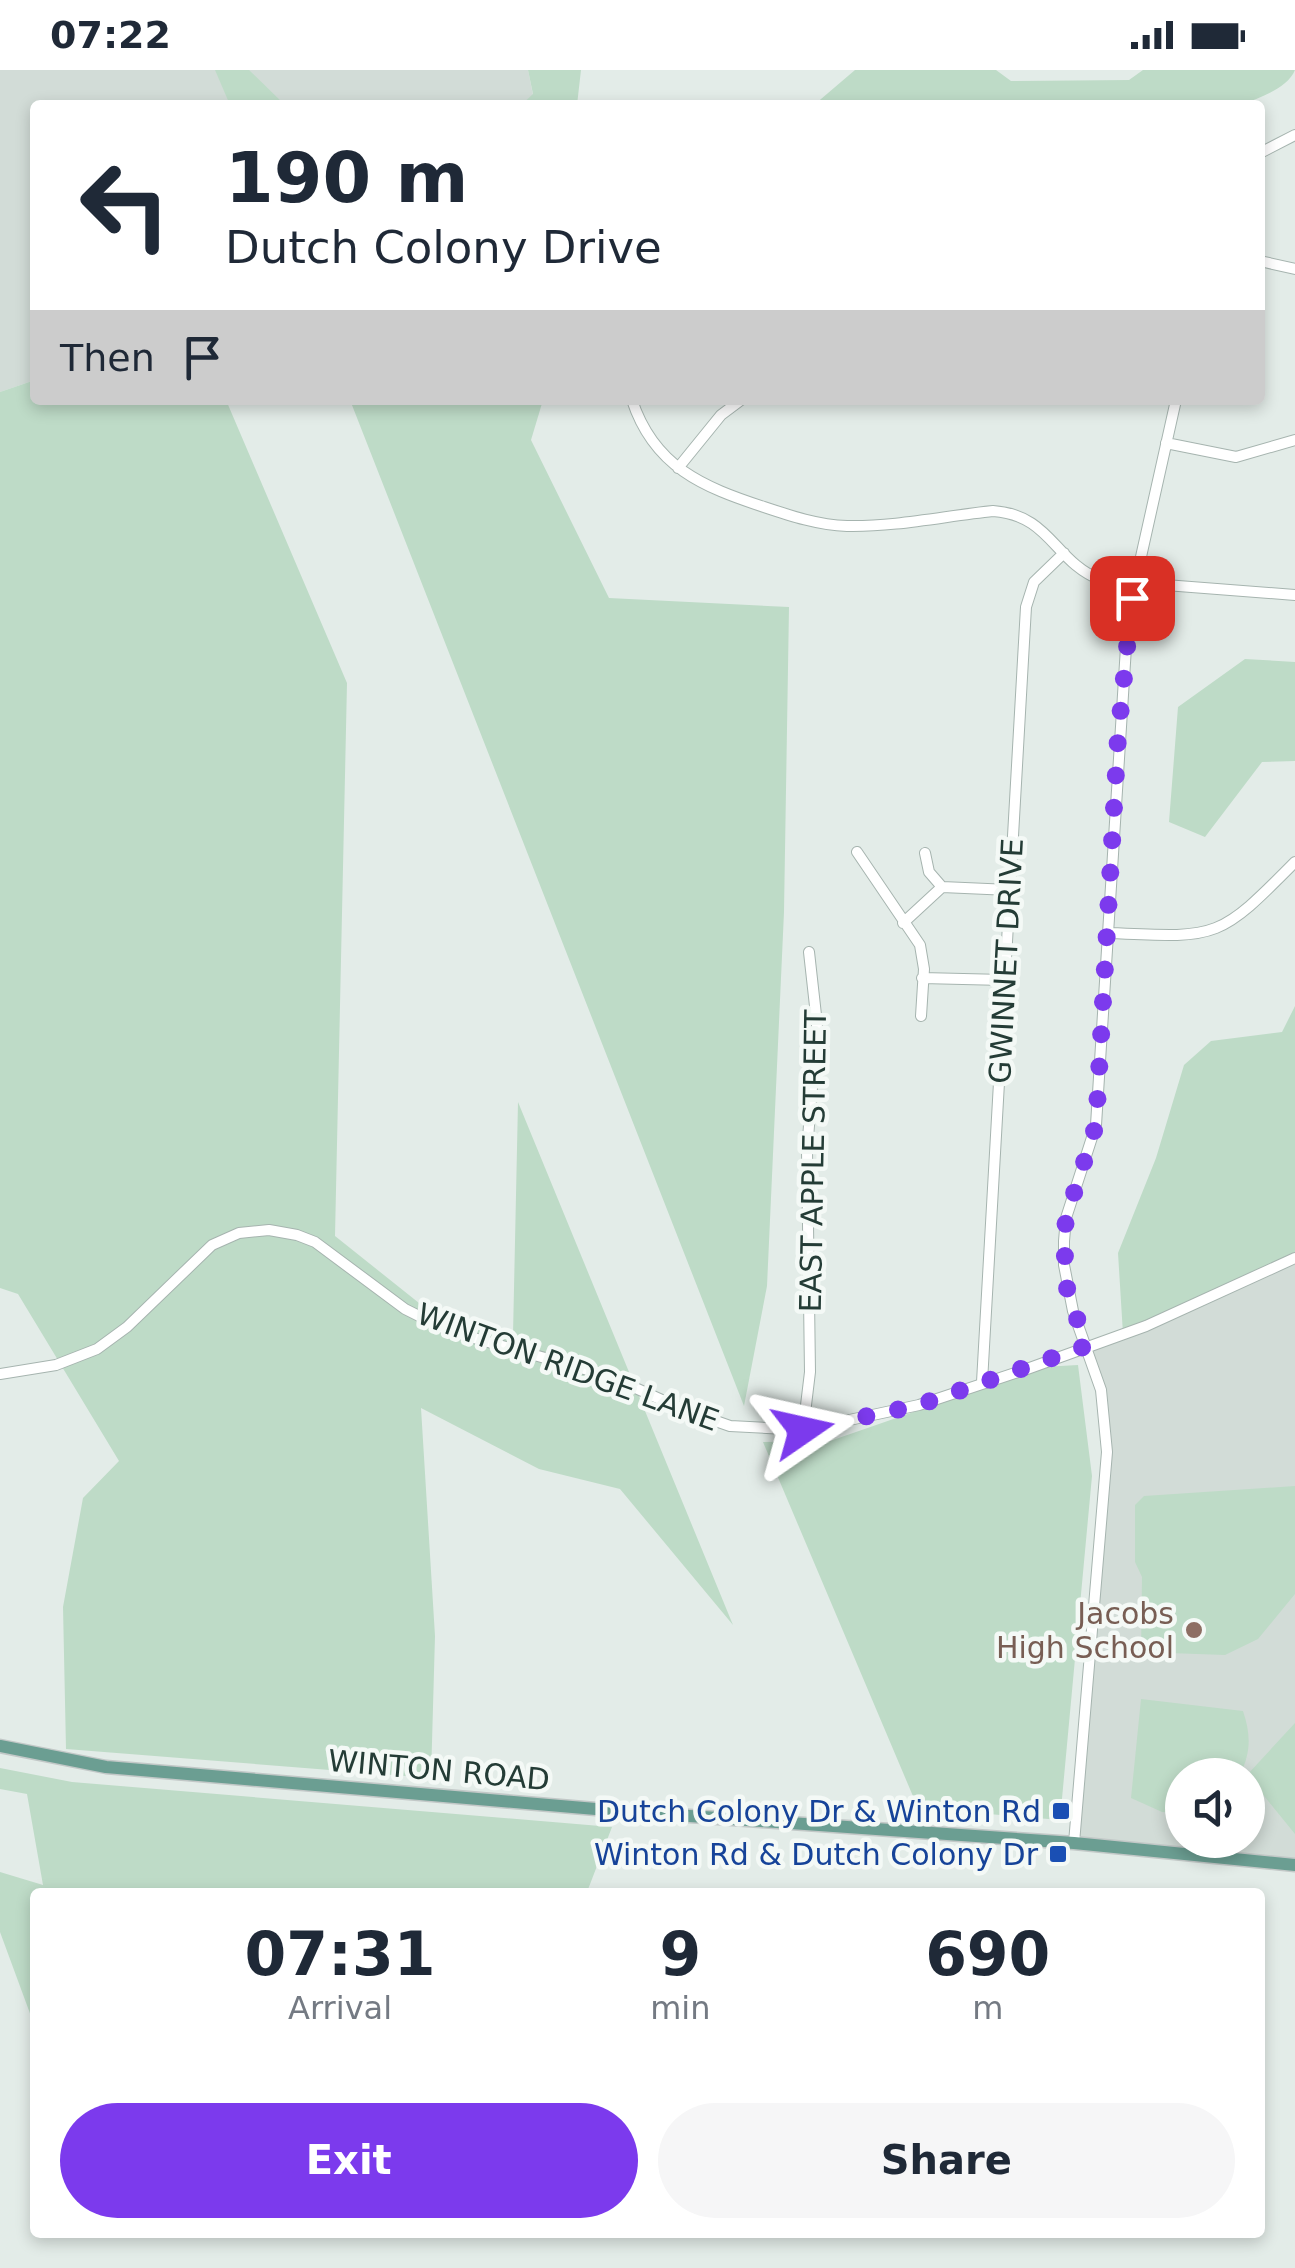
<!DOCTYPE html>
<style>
:root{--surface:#fff;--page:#f6f6f7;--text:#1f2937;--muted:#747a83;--accent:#7c3aed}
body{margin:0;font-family:"DejaVu Sans",sans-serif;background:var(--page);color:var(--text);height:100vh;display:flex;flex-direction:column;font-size:38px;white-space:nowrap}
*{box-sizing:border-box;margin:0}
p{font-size:32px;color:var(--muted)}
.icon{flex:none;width:55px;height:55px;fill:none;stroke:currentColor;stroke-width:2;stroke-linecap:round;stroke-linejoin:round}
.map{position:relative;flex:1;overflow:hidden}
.panel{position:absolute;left:30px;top:1818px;width:1235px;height:350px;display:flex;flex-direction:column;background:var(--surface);border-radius:10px;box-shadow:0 5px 15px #0003}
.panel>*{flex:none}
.top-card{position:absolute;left:30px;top:30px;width:1235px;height:305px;border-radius:10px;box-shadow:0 5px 15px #0003;background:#fff;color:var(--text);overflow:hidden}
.tools{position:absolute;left:1165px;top:1688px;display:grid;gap:20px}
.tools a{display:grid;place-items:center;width:100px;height:100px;border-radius:50%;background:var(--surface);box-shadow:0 5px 15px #0003;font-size:50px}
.pin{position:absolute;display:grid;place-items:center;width:85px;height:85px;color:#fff;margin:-42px;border-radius:20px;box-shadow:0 5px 15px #0006}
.me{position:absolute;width:110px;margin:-55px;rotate:79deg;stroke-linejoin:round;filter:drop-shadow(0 0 8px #0008)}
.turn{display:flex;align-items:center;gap:35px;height:210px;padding:0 30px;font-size:45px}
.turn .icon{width:130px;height:130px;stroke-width:2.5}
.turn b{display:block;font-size:70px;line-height:85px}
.then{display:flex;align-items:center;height:95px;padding:0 30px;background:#0003;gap:20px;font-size:38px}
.eta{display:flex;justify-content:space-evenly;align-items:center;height:170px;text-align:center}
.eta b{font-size:60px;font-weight:700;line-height:70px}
.primary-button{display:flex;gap:20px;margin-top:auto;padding:20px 30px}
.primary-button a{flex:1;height:115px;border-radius:60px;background:var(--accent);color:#fff;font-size:40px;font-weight:700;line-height:115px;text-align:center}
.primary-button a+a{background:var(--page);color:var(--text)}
.status{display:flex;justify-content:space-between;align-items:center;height:70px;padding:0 50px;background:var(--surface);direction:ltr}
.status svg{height:28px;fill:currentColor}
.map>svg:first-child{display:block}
</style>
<div class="status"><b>07:22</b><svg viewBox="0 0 49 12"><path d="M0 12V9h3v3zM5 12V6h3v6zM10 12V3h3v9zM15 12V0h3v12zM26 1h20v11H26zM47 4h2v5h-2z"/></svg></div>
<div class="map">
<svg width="1295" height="2198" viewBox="0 0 1295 2198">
<rect width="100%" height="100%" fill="#e3ece8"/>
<path fill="#d2dcd7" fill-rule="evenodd" d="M 0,0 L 528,0 L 533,25 L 521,35 L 35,35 L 35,310 L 0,322 Z
M 1295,1188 L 1295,1795 L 1074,1773 L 1105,1348 L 1086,1276 ZM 1182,1705 L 1248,1705 L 1248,1770 L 1182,1770 Z"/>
<path fill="#bedbc7" d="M 215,0 L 249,0 L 285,35 L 230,35 Z
M 528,0 L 581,0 L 577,35 L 521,35 L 533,24 Z
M 855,0 L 996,0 L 1011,11 L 1129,10 L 1143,0 L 1295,0 C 1287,19 1260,27 1241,35 L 814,35 Z
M 35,310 L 35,330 L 226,330 L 347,613 L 335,1166 L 419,1233 L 513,1265 L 518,1032 L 733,1555 L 620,1419 L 539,1399 L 421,1338 L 435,1566 L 431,1708 L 66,1679 L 63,1537 L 83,1428 L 119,1391 L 18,1224 L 0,1218 L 0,322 Z
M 350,330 L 543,330 L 531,370 L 609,528 L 789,537 L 784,842 L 767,1216 L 744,1336 Z
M 1245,589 L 1295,592 L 1295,691 L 1262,692 L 1205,767 L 1169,752 L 1178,637 Z
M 1295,936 L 1295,1188 L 1123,1264 L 1118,1183 L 1156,1088 L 1184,995 L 1211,971 L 1282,962 Z
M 1078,1295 L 1092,1406 L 1060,1750 L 918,1738 L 763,1372 L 830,1371 L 1043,1297 Z
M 1295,1416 L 1295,1524 L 1258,1569 L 1225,1585 L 1141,1582 L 1142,1507 L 1135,1492 L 1135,1435 L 1144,1426 Z
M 1141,1629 L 1243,1641 C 1251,1665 1251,1682 1240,1705 L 1182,1705 L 1182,1743 L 1162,1742 L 1131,1728 Z
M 1295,1653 L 1295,1764 L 1247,1705 Z
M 0,1698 L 72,1712 L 612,1757 L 587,1822 L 35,1822 L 35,1957 L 0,1862 L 0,1802 L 43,1815 L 27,1724 L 0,1719 Z"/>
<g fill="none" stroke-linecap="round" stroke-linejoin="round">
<g stroke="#a6b4af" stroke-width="12">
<path id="minor" d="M 1260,83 L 1295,65
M 1260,191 L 1295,199
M 632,330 C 654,397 703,417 764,437 C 791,446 818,455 847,456 C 895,457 945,446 993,441 C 1051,445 1054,492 1101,510 L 1295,525
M 1166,373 L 1236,387 L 1295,370
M 678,398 L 721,345 L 741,330
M 857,782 L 920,875 L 924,899 L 921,946
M 925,783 L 929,802 L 942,817 L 1010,820
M 903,853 L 942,817
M 1110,863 C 1218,868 1218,870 1295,792
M 922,908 L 1004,910
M 0,1304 L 56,1295 L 97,1279 L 127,1257 L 212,1175 L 239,1163 L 269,1160 L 297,1165 L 315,1172 L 405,1239 L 449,1261 L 609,1306 L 684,1340 L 730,1356 L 803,1360 L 919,1335 L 1027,1299 L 1146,1256 L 1295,1188
M 982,1312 L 1026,537 L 1034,512 L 1064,483
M 803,1360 L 810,1302 L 807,1081 L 817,954 L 809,882
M 1074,1773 L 1107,1382 L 1101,1320 L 1073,1241 L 1064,1195 L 1064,1171 L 1066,1148 L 1096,1055 L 1128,545 L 1176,330"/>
</g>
<g stroke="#c2c8c7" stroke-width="15">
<path id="major" d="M 0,1676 L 106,1697 L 619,1741 L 1074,1773 L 1295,1795"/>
</g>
<use href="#minor" stroke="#fff" stroke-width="10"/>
<use href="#major" stroke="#6b9e92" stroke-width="12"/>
</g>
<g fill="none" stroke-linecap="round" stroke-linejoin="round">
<path stroke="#7c3aed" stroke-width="18" stroke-dasharray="0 32.4" d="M 803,1360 L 919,1335 L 1086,1276 L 1067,1218 L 1064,1172 L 1066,1148 L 1096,1055 L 1118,667 L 1132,528"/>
</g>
<circle fill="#8d6e63" stroke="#f4f9f6" stroke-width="4" cx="1194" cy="1560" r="10"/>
<g fill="#1a4fb4" stroke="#f4f9f6" stroke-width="4">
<rect x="1051" y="1731" width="20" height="20" rx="5"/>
<rect x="1048" y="1774" width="20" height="20" rx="5"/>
</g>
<g text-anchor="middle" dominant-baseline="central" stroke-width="9" stroke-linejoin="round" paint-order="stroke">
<g font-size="30" fill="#243c36" stroke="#f4f9f6">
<text transform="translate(1006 891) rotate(-87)">GWINNET DRIVE</text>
<text transform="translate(813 1091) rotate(-89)">EAST APPLE STREET</text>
<text transform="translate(568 1297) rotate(20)">WINTON RIDGE LANE</text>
<text transform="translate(439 1700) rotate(5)">WINTON ROAD</text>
</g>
<g font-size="30" fill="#785e54" stroke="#f4f9f6" text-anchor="end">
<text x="1174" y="1543">Jacobs<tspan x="1174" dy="34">High School</tspan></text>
</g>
<g font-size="30" fill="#164399" stroke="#f4f9f6" text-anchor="end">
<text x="1041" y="1741">Dutch Colony Dr &amp; Winton Rd</text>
<text x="1038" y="1784">Winton Rd &amp; Dutch Colony Dr</text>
</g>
</g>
</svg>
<div class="tools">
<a><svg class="icon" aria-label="sound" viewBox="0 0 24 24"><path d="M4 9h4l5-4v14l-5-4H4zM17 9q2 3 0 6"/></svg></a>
</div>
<div class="pin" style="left:1132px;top:528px;background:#d93025"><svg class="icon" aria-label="arrive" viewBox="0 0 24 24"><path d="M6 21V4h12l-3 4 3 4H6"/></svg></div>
<svg class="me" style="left:803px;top:1360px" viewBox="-20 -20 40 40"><path d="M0-17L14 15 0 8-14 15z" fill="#7c3aed" stroke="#fff" stroke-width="4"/></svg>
<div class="top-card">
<div class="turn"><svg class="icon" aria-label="left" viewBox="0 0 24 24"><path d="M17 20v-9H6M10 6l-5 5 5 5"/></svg><div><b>190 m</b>Dutch Colony Drive</div></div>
<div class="then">Then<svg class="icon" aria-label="arrive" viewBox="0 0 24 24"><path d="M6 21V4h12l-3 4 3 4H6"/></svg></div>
</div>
<section class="panel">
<div class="eta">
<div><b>07:31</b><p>Arrival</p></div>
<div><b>9</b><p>min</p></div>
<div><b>690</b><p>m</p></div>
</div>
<div class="primary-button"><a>Exit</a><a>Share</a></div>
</section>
</div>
